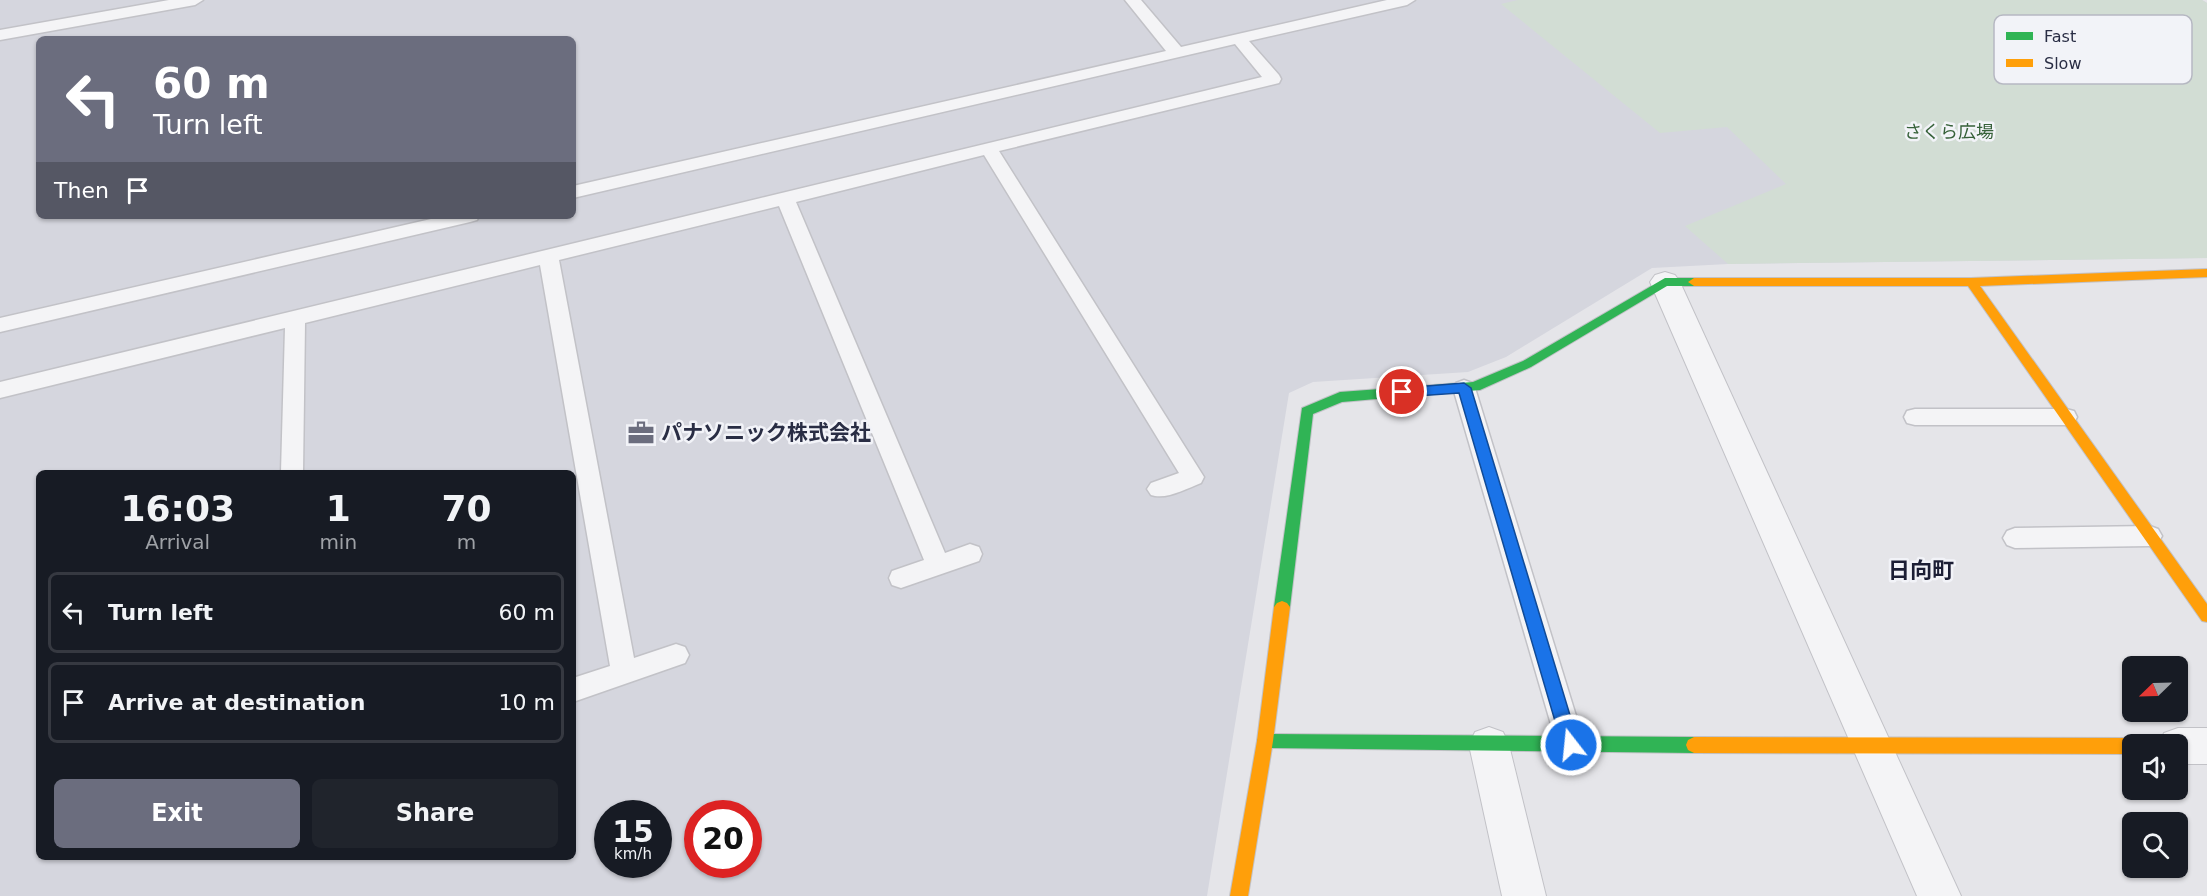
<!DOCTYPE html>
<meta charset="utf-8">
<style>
:root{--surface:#171b24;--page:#20242c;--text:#f1f3f6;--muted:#9ea1a6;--line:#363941;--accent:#6b6d7e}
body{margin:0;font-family:"DejaVu Sans","Noto Sans JP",sans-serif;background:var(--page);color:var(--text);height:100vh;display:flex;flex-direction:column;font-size:22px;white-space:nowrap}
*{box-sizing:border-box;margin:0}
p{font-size:20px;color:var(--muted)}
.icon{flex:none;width:33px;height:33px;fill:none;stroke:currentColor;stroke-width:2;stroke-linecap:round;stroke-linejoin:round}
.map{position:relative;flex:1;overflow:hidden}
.sheet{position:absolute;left:36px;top:470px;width:540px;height:390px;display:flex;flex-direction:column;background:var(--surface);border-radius:9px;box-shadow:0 2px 4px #0004}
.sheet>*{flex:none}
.banner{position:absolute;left:36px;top:36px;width:540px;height:183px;border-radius:9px;box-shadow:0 2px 4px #0004;background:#6b6d7e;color:#fff;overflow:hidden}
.needle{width:39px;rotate:247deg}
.buttons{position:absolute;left:2122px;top:656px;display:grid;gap:12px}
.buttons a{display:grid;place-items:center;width:66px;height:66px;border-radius:9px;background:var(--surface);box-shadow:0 2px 4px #0004;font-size:30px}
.speed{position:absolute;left:594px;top:800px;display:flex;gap:12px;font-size:30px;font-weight:700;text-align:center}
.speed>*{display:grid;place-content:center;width:78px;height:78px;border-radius:50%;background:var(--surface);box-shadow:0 2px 4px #0004;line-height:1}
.speed small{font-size:15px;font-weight:400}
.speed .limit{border:9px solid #d22;background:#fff;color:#111}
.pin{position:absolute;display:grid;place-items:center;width:51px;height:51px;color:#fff;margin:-26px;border:3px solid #fff;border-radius:50%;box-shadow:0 2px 6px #0007}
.me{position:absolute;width:66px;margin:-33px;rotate:344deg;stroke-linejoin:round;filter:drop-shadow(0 0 4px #0008)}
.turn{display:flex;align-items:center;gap:21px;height:126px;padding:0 18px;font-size:27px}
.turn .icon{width:78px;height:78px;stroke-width:2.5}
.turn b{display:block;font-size:42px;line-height:51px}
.then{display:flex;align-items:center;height:57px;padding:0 18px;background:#0003;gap:12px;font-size:22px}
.eta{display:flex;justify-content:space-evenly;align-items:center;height:102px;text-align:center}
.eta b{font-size:36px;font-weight:700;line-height:42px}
.cta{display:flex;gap:12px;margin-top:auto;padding:12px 18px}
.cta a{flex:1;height:69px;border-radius:9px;background:var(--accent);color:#fff;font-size:24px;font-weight:700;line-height:69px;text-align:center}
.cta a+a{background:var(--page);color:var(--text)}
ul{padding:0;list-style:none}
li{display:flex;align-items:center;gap:18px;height:81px;margin:0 12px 9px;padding:0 6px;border:3px solid var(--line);border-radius:9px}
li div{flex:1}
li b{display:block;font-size:22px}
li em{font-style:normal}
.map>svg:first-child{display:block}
</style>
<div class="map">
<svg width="2207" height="896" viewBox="0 0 2207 896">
<rect width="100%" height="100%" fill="#e5e5e9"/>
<path fill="#d5d6de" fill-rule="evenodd" d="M 0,0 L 2202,0 L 2207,3 L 2207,258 L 1728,264 L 1652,268 L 1506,357 L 1468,372 L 1313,382 L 1289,393 L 1207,896 L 0,896 ZM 39,39 L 573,39 L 573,216 L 39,216 ZM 39,472 L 573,472 L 573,856 L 39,856 ZM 608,813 L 658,813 L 658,864 L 608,864 ZM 698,813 L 748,813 L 748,864 L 698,864 Z"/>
<path fill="#d2ddd4" d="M 1518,0 L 2202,0 L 2207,3 L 2207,258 L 1728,264 L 1685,226 L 1786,184 L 1727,127 L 1660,133 L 1501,4 Z"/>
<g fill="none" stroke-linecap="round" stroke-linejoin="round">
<g stroke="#c2c2c7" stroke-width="3">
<path id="lane" d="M 169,0 L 203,0 L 195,5 L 0,40 L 0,30 Z
M 1125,0 L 1141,0 L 1181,47 L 1387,0 L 1415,0 L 1407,5 L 1249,41 L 1279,75 L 1281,79 L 1279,83 L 999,151 L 1204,477 L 1201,483 C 1186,489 1166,500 1151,495 L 1147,489 L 1151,483 L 1179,473 L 984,155 L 796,202 L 945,553 L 970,544 L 979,547 L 982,554 L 979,561 L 901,588 L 892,585 L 889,578 L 892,571 L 924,560 L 779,206 L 559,260 L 634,658 L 676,644 L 685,647 L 689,655 L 685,663 L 573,702 L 573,678 L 610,666 L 540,265 L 305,323 L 303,472 L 281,472 L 285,328 L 0,398 L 0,382 L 1262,77 L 1235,44 L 573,198 L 573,186 L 1166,51 Z
M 444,216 L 479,216 L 477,220 L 470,222 L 0,332 L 0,318 Z
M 1464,380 L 1472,383 L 1475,388 L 1585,745 L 1581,754 L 1571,758 L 1561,754 L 1557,745 L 1453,388 L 1456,383 Z
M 1915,409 L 2066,409 L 2074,411 L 2077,417 L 2074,423 L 2066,425 L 1915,425 L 1907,423 L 1904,417 L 1907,411 Z
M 2150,526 L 2158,529 L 2162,536 L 2158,543 L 2150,546 L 2015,548 L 2007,545 L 2003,538 L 2007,531 L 2015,528 Z"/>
</g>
<g stroke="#c2c2c7" stroke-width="2">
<path id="street" d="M 1665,272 L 1675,275 L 1680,282 L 1961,896 L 1917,896 L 1650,282 L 1655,275 Z
M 1489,727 L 1503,732 L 1509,745 L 1546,896 L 1502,896 L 1469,745 L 1475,732 Z
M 2178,728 L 2207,728 L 2207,764 L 2178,764 L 2178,744 L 2159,744 L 2164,733 Z"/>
</g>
<g stroke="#c2c2c7" stroke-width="2">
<path id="fast" d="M 1665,278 L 1694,278 L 1700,282 L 1694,286 L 1667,286 L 1531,367 L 1480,390 L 1342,402 L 1313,414 L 1290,607 L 1287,611 L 1282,613 L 1277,611 L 1274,607 L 1302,408 L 1340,392 L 1473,382 L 1523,361 Z
M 1265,734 L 1694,737 L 1700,740 L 1702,745 L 1700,750 L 1694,753 L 1265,748 L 1259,746 L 1257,741 L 1259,736 Z"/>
</g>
<g stroke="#c2c2c7" stroke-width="2">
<path id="slow" d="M 2207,269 L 2207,277 L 1980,286 L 2207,604 L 2207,622 L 2202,621 L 1968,286 L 1694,286 L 1688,282 L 1694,278 L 1971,278 Z
M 1282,601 L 1287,603 L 1290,607 L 1273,741 L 1248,896 L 1230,896 L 1257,741 L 1274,607 L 1277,603 Z
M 1694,737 L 2133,738 L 2139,741 L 2140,744 L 2133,744 L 2133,754 L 1694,753 L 1688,750 L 1686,745 L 1688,740 Z"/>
</g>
<use href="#lane" fill="#f4f4f6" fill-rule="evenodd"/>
<use href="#street" fill="#f4f4f6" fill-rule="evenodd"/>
<use href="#fast" fill="#30b455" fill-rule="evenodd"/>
<use href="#slow" fill="#ff9f0a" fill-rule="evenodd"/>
</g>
<path fill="#1a73e8" stroke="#114b97" stroke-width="1.5" d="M 1464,383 L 1471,388 L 1579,745 L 1577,751 L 1571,753 L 1565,751 L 1562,745 L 1459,393 L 1402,397 L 1396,392 L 1402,388 Z"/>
<defs>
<g id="office-bare" transform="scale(2.07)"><path d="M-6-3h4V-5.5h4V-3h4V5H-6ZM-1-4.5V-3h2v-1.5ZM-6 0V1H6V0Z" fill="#6b6d7e" stroke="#f2f3f8" stroke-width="2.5" paint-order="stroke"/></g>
</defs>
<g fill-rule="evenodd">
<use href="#office-bare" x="641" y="433"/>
</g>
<g text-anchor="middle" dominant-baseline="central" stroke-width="5" stroke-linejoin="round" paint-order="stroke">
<g font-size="18" fill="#366139" stroke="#f2f3f8">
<text x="1949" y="131">さくら広場</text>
</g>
<g font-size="21" font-weight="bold" fill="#292d44" stroke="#f2f3f8" text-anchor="start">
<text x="661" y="433">パナソニック株式会社</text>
</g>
<g font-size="22" font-weight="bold" fill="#1c1e35" stroke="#f2f3f8">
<text x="1921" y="570">日向町</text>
</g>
</g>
<rect x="1994" y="15" width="198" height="69" rx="9" fill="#f2f3f8" stroke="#b6b8c2" stroke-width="1.5"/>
<rect x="2006" y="32" width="27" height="8" fill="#30b455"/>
<rect x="2006" y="59" width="27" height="8" fill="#ff9f0a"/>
<g font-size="16" fill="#292d44">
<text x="2044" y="42">Fast</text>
<text x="2044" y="69">Slow</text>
</g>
</svg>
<div class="buttons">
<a><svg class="needle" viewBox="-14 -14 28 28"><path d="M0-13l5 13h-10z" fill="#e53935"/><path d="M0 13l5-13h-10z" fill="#9ea1a6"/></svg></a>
<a><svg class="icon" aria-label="sound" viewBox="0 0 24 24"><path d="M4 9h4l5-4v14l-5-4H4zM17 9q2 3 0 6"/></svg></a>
<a><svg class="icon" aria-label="search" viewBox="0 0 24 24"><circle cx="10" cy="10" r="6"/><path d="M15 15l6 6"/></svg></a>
</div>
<div class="speed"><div>15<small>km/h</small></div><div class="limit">20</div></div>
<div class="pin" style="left:1402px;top:392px;background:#d93025"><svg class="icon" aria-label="arrive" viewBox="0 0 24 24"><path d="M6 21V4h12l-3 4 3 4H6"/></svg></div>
<svg class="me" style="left:1571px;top:745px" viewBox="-20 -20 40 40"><circle r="17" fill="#1a73e8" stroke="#fff" stroke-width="3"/><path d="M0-11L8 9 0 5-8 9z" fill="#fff"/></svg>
<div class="banner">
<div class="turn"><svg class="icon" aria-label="left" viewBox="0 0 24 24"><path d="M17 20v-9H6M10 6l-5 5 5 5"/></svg><div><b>60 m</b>Turn left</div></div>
<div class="then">Then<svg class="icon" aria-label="arrive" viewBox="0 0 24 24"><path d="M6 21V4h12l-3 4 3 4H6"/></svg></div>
</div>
<section class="sheet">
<div class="eta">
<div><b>16:03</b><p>Arrival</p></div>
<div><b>1</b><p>min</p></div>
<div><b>70</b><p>m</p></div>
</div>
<ul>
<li><svg class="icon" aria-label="left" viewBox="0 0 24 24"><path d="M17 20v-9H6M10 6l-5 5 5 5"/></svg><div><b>Turn left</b></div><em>60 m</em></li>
<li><svg class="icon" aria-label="arrive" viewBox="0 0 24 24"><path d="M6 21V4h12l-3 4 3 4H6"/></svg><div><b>Arrive at destination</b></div><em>10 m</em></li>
</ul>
<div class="cta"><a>Exit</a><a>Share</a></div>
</section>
</div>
